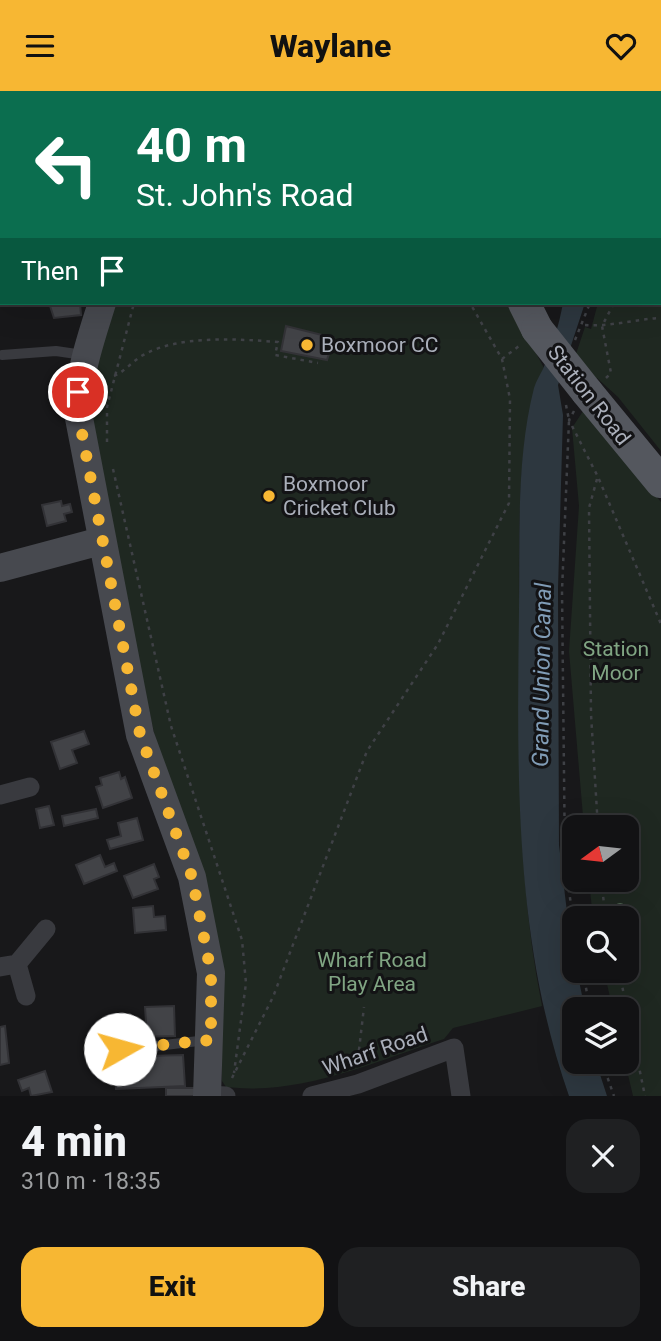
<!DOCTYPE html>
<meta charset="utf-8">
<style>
:root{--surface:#121214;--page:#1f2022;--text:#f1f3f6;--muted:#9c9ea0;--line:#313234;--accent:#f7b733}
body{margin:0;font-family:Roboto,sans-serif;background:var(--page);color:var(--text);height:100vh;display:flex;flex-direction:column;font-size:26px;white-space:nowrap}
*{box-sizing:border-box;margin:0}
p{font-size:23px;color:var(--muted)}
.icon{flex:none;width:38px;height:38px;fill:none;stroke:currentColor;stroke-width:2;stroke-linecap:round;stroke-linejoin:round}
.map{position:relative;height:1005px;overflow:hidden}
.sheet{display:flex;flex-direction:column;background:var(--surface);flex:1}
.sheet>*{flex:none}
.hud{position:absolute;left:0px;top:0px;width:662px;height:214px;box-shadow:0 7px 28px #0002,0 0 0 2px var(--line);background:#0b6e4f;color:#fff;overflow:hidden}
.needle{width:46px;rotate:255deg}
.fabs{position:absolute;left:562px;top:724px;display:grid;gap:14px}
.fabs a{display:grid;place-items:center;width:77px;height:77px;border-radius:14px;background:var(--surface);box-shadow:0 7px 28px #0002,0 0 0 2px var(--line);font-size:35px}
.pin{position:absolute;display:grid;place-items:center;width:60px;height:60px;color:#fff;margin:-30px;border:4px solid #fff;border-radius:50%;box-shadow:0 2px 7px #0007}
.me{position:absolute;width:77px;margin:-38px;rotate:83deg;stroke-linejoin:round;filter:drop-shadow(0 0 5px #0008)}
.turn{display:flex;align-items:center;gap:24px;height:147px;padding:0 21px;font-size:32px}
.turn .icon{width:91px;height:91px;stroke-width:2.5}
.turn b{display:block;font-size:49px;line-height:60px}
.then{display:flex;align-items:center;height:66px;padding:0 21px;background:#0003;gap:14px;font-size:26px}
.round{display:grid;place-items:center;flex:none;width:74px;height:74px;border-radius:21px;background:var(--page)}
.headline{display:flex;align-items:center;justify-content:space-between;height:119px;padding:0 21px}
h1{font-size:42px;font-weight:800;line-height:52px}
.primary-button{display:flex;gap:14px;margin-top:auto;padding:14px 21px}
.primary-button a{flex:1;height:80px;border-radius:21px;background:var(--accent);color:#111;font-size:28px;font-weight:800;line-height:80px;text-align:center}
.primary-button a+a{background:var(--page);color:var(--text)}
header{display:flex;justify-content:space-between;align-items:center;height:91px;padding:0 21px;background:var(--accent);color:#111;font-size:32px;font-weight:800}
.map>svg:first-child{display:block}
</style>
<header><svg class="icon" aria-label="menu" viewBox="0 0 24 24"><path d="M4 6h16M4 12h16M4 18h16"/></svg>Waylane<svg class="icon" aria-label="heart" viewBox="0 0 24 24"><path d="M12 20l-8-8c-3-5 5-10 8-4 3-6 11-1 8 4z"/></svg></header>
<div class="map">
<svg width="661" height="1005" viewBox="0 0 661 1005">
<rect width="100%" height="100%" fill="#18181a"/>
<path fill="#1f2821" d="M 658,0 L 661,0 L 661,360 L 618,306 L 597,287 L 587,294 L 572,275 L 585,236 L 591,238 L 598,212 L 660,212 Z
M 111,212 L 509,212 L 544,277 C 517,332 519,445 519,507 C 520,644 515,780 542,915 L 453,937 L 444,948 C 374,971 300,1005 226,996 L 222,990 L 221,949 L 112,449 L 88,298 Z
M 585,317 L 661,411 L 661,1005 L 633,1005 L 625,971 L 626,919 L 613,919 L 604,880 L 626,880 L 626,828 L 593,828 L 589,789 L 626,789 L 626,737 L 584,737 L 569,560 L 579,415 L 572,337 Z"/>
<path fill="#2d373f" d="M 563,212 L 585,212 L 558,294 L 563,324 L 558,498 L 559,754 L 574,880 L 577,880 L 585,919 L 574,919 L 574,971 L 596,971 L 607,1005 L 569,1005 C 514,848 517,683 519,518 C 520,445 516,368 534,297 C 536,290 540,284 543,278 C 552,257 559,234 563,212 Z"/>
<path fill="#424347" stroke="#323236" stroke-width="2" d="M 49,212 L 80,212 L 81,224 L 54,227 Z
M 286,235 L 334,247 L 327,269 L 281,260 Z
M 61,410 L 62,415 L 70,413 L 72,421 L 64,423 L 66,430 L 47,435 L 42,414 Z
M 84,640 L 89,653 L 72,659 L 77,672 L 60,678 L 51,651 Z
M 119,681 L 121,688 L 125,686 L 132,707 L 103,717 L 96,696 L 102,694 L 100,687 Z
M 49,715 L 54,734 L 40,737 L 36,718 Z
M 96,718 L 98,727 L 64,735 L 62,725 Z
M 137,727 L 143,749 L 110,758 L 107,749 L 121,745 L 118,732 Z
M 100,764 L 105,776 L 114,772 L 117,780 L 84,793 L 76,774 Z
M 154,773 L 159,786 L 154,788 L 158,798 L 133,807 L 124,785 Z
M 153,815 L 154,826 L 165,825 L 166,839 L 135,842 L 133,817 Z
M 174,915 L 175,945 L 136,946 L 136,931 L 146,931 L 145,916 Z
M 5,935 L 9,972 L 0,974 L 0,936 Z
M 183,964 L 185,995 L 116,998 L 113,966 Z
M 45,980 L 52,1001 L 31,1005 L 29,997 L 22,1000 L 18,989 Z
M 166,997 L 195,997 L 195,1005 L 166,1005 Z"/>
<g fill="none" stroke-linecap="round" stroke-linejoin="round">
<path stroke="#3f4146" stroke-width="2.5" stroke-dasharray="3.5 5" stroke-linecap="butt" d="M 296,0 L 298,2
M 623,0 L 623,2
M 158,2 L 158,0
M 660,122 L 661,120
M 585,234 C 610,236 635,228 661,227
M 575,249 L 590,212
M 502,268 L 519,255
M 114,285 C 126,280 133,269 145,263 C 181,244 238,248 278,251 L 275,264 L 318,272
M 606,287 L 611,282 L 602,235 L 614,212
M 566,314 L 569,329 L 562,500 L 565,773 L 574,834
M 574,320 L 569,329 L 598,386 L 661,533
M 107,351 L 107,316 L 134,212
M 113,378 L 171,635 L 242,849 L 246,892 L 234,982
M 597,388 L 589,417 L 591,623 L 598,737
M 601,789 L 606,828
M 583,880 L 590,919
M 619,880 L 645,1005
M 602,971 L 614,1005
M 357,976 L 364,916
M 232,987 L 273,906 L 367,660 L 438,553 L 509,412 L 510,308 L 502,268 L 470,212"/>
<path stroke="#393a3f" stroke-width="10" d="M 2,264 L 56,260 L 83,264
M 97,962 L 207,949"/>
<path stroke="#393a3f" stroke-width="19" d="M 338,0 L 341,2
M 0,704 L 30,696
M 17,873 L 26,905
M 0,876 L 17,873 L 46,838
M 207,1004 L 226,1005
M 312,1005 L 358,993 L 454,957 L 461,1005"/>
<path stroke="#47494f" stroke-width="28" d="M 131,2 L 131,0
M 102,212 C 90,251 77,285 79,327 L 140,644 L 192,786 L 211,882 L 207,1005
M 0,477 L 101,450"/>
<path stroke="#54575e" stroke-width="32" d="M 433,0 L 433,2
M 524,212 L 537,238
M 587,301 L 661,391"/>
<path stroke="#54575e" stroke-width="32" d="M 537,238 L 587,301"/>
</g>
<circle fill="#516654" cx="620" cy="818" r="6"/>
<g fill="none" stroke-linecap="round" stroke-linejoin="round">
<path stroke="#f7b733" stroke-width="12" stroke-dasharray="0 21.6" d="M 78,301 L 79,327 L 140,643 L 192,786 L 211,882 L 211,949 L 120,958"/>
</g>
<g fill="#f7b733" stroke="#131315" stroke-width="2.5">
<circle cx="307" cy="254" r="7"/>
<circle cx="269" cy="405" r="7"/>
</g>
<g text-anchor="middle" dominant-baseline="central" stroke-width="6" stroke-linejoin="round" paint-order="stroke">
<g font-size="21" fill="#aaafba" stroke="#131315" text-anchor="start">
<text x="321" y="254">Boxmoor CC</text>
<text x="283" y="393">Boxmoor<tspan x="283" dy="24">Cricket Club</tspan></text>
</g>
<g font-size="21" fill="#aaafba" stroke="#131315">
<text transform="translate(589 304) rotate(52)">Station Road</text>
<text transform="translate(375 960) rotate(-19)">Wharf Road</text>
</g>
<g font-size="21" fill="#80a583" stroke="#131315">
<text x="616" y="558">Station<tspan x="616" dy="24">Moor</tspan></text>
<text x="372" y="869">Wharf Road<tspan x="372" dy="24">Play Area</tspan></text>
</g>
<g font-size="23" font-style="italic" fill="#809cb6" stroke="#131315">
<text transform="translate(542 584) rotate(-89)">Grand Union Canal</text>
</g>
</g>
</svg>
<div class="fabs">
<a><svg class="needle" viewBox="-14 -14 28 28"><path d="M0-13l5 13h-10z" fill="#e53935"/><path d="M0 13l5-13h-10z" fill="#9c9ea0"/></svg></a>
<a><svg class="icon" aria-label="search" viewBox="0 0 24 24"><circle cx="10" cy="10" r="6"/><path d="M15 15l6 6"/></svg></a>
<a><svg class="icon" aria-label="layers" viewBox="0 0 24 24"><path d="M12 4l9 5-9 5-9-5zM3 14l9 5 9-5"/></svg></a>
</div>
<div class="pin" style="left:78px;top:301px;background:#d93025"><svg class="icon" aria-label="arrive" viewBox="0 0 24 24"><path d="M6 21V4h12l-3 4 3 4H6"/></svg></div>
<svg class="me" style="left:120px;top:958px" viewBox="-20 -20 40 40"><circle r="19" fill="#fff"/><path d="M0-13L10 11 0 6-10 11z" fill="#f7b733"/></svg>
<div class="hud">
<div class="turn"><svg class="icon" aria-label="left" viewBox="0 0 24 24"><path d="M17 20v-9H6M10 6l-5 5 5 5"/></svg><div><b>40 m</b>St. John's Road</div></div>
<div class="then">Then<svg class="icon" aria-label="arrive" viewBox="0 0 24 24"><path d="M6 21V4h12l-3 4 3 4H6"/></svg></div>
</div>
</div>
<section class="sheet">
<div class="headline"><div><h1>4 min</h1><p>310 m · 18:35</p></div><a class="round"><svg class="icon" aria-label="close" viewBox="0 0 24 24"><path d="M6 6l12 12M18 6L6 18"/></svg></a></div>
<div class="primary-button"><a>Exit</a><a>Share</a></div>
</section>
